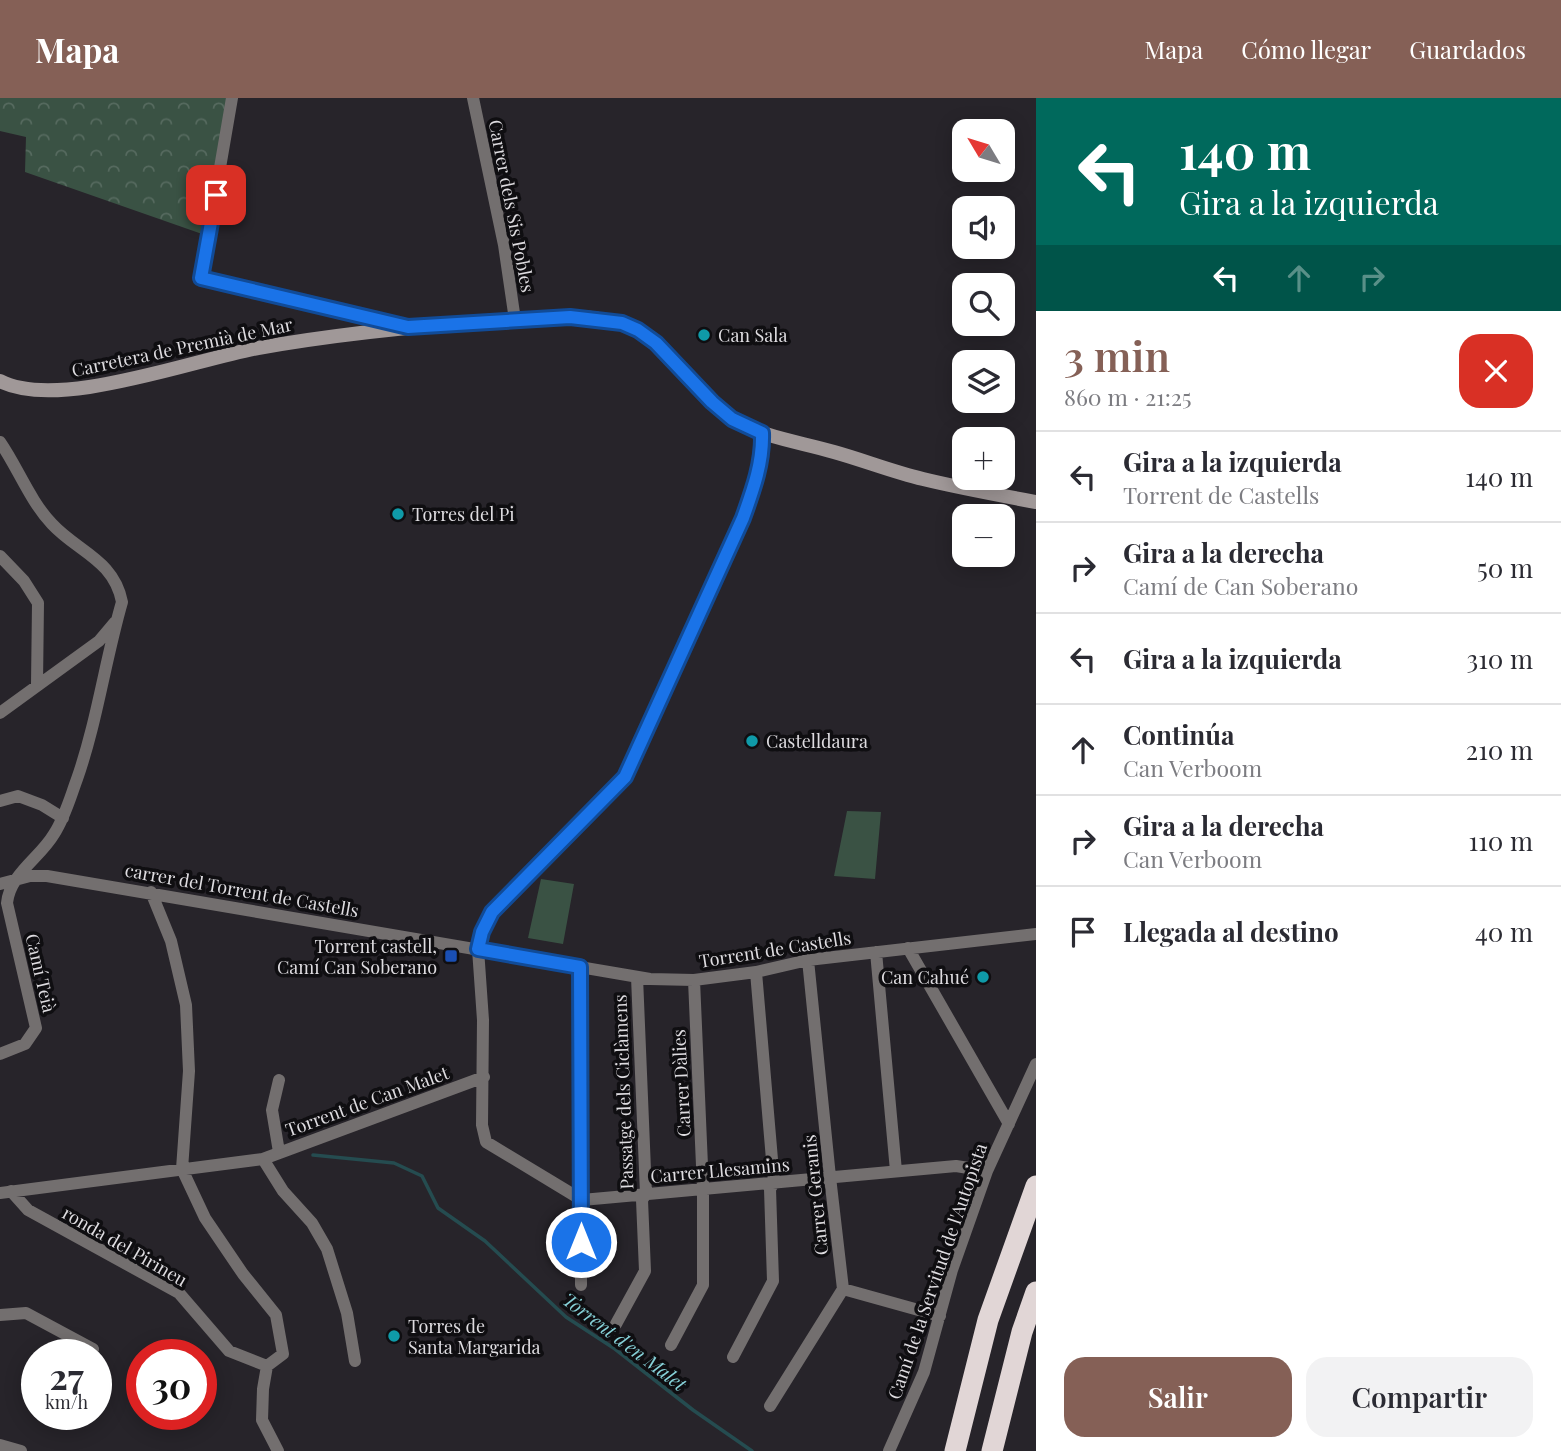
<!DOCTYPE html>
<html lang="es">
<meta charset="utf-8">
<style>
:root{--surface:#fff;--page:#f2f2f3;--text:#2b2b33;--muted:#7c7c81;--line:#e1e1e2;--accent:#856056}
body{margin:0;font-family:"Playfair Display",serif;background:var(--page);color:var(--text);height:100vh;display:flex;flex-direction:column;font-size:26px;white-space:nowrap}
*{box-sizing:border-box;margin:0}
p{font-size:23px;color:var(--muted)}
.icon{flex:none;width:38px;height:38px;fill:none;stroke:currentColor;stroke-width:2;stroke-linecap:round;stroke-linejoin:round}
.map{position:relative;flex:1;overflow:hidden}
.panel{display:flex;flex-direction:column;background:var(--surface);width:525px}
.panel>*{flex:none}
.banner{background:#00695c;color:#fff;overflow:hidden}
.needle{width:46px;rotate:308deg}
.tools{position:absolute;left:952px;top:21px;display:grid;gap:14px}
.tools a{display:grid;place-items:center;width:63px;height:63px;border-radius:14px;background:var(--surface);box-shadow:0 4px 18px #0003;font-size:35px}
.speed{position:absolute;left:21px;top:1241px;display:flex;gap:14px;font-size:35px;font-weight:700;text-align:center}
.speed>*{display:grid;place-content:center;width:91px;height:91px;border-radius:50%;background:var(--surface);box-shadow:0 4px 18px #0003;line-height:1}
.speed small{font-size:18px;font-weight:400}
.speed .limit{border:10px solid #d22;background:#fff;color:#111}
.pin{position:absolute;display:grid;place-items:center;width:60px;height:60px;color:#fff;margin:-30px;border-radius:14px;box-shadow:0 4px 10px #0006}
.me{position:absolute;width:77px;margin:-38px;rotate:0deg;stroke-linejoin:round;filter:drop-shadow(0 0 5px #0008)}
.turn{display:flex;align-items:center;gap:24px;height:147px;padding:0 28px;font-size:32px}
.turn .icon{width:91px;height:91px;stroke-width:2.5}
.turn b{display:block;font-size:49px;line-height:60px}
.lanes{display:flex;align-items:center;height:66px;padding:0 28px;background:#0003;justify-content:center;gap:35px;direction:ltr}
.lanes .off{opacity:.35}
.round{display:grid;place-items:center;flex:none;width:74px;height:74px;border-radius:21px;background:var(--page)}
.headline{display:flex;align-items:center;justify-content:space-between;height:119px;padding:0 28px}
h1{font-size:42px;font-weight:600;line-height:52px;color:var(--accent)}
.cta{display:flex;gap:14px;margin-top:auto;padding:14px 28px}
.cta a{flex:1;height:80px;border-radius:21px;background:var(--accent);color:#fff;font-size:28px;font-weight:600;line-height:80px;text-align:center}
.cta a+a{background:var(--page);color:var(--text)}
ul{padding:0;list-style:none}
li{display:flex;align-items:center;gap:21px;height:91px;padding:0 28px;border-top:2px solid var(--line)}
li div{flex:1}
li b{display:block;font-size:26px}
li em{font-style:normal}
header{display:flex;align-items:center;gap:42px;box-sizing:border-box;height:98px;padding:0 35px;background:var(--accent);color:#fff}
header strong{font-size:33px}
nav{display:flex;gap:38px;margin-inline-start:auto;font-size:24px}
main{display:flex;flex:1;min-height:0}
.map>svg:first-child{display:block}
</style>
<header>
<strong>Mapa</strong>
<nav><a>Mapa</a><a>Cómo llegar</a><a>Guardados</a></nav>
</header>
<main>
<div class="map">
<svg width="1036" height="1353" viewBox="0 0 1036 1353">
<defs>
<pattern id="forest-crowns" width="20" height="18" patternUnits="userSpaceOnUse" patternTransform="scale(1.75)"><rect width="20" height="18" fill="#3a5244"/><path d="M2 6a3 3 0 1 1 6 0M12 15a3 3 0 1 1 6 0" fill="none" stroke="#566a5f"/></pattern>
</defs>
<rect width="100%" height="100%" fill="#27242a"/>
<path fill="#3a5244" d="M 847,713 L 881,714 L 875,781 L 834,778 Z
M 541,781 L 574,786 L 563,846 L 528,840 Z"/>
<path fill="url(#forest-crowns)" d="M 0,0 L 228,0 L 205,137 L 25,74 L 26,39 L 0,33 Z"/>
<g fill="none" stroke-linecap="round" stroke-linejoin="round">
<path stroke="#254c50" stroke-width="3.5" d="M 313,1057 L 394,1065 L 422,1078 L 438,1110 L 485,1143 L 566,1219 L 615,1251 L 693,1312 L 752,1353"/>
<path stroke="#736f6f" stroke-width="12" d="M 232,0 L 201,180 L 405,228
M 473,0 L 504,147 L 515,222
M 0,344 C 18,370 30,403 52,426 C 78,454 114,462 122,504 C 105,563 97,624 77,681 C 70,700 65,719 54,736 C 40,760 10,776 7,805 L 36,930 L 25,946 L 0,956
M 0,458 L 24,483 L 38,505 L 37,586
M 0,615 L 99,543 L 115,524
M 0,703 L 18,698 L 42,707 L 63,720
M 0,786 L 30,778 L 47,778 L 650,881 L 694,882 L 756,874 L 808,862 L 1036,836
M 908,850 L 1009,1026
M 876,854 L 896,1073
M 580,869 L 581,1187
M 279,1054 L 272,1012 L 279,982
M 263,1061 L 283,1093 L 312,1125 L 327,1151 L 347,1215 L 355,1263
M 11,1093 L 28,1112 L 179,1195 L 229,1253 L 267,1268 L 283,1256 L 276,1217 L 243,1176 L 205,1120 L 182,1071 L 189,973 L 186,907 L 171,843 L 151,794
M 0,1095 L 263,1061 L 484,979
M 582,1102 L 486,1044 L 482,1027 L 483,922 L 478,851 L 483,834 L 492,814 L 625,679 L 743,420 C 753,392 763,365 762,335
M 582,1102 L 956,1068 L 987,1073
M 843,1191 L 940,1218
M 0,1217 L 26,1215 L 93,1251
M 616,1226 L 645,1173 L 642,1102 L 646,1096 L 637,879
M 671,1247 L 703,1187 L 703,1091 L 694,882
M 733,1259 L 773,1183 L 770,1091 L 774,1085 L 756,874
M 267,1268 L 263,1291 L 262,1322 L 278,1353
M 770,1308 L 843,1191 L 830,1079 L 808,862
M 0,1347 L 21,1353
M 889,1353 L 924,1274 L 952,1172 L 987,1073 L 1036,966"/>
<path stroke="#a09898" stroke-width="14" d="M 0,283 C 57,313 193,262 258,250 C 332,237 406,229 481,224 C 510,222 540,219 569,219 C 636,219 656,242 698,289 C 709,301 720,315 734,322 C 765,340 800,344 834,354 C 863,362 893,374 923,381 C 960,390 998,397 1036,404"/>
<path stroke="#e1d6d6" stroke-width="21" d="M 955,1353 L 988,1222 L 1036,1088
M 992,1353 L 1022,1234 L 1036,1194"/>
</g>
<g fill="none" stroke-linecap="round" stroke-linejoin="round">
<g stroke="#114b97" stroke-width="18">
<path id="route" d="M 216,97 L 201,180 L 408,229 L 570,219 L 622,225 L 638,232 L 656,245 L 712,304 L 732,321 L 762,335 C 763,365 753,392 743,420 L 625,679 L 492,814 L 482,834 L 478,851 L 580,869 L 581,1144"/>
</g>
<use href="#route" stroke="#1a73e8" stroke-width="12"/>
</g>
<g fill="#0f9aa8" stroke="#0f0e11" stroke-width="2.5">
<circle cx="704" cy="237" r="7"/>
<circle cx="398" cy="416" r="7"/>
<circle cx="752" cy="643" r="7"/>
<circle cx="983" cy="879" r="7"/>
<circle cx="394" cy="1238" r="7"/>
</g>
<rect fill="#1a4fb4" stroke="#0f0e11" stroke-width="2.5" x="444" y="851" width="14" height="14" rx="3.5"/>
<g text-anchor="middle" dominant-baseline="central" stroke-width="7" stroke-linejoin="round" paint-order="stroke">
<g font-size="18" fill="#dedce0" stroke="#0f0e11">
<text transform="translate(512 108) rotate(79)">Carrer dels Sis Pobles</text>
<text transform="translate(182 249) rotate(-12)">Carretera de Premià de Mar</text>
<text transform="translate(242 792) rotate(10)">carrer del Torrent de Castells</text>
<text transform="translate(775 851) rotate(-9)">Torrent de Castells</text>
<text transform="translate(41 875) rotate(77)">Camí Teià</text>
<text transform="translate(681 985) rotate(-93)">Carrer Dàlies</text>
<text transform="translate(623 994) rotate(-92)">Passatge dels Ciclàmens</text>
<text transform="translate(367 1003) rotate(-20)">Torrent de Can Malet</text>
<text transform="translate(720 1072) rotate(-5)">Carrer Llesamins</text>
<text transform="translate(815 1097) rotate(-96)">Carrer Geranis</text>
<text transform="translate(125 1148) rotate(30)">ronda del Pirineu</text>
<text transform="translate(937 1173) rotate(-71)">Camí de la Servitud de l'Autopista</text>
</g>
<g font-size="18" fill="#dedce0" stroke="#0f0e11" text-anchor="start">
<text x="718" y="237">Can Sala</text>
<text x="412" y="416">Torres del Pi</text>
<text x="766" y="643">Castelldaura</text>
<text x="437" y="848" text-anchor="end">Torrent castell,<tspan x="437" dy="21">Camí Can Soberano</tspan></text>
<text x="969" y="879" text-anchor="end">Can Cahué</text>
<text x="408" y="1228">Torres de<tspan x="408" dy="21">Santa Margarida</tspan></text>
</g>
<g font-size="19" font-style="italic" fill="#86d1d8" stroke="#0f0e11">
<text transform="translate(625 1243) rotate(37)">Torrent d'en Malet</text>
</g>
</g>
</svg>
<div class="tools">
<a><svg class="needle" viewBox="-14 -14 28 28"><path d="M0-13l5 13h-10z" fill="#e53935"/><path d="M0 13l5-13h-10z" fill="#7c7c81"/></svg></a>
<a><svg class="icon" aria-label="sound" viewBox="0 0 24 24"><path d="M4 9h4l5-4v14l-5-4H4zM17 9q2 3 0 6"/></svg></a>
<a><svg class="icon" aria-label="search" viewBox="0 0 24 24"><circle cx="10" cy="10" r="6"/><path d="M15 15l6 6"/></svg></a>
<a><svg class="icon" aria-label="layers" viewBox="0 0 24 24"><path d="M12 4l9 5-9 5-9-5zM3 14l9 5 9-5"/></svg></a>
<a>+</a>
<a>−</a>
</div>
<div class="speed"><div>27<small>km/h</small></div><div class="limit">30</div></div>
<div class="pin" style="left:216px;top:97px;background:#d93025"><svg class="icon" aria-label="arrive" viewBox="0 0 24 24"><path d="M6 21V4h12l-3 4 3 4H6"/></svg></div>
<svg class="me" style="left:581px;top:1144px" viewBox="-20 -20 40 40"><circle r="17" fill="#1a73e8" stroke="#fff" stroke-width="3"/><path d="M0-11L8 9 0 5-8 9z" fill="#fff"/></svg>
</div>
<section class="panel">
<div class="banner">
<div class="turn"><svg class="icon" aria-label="left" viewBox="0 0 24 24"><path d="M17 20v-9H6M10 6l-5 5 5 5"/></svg><div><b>140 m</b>Gira a la izquierda</div></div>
<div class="lanes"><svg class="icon" aria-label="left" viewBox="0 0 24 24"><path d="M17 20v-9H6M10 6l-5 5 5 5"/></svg><svg class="icon off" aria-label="ahead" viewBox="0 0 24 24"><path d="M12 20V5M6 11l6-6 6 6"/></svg><svg class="icon off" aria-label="right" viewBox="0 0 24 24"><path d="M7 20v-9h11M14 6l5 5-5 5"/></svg></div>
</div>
<div class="headline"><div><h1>3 min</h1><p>860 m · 21:25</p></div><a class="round" style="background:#d93025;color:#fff"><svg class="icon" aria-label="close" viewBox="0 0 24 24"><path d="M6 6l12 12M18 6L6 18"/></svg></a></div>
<ul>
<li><svg class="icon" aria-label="left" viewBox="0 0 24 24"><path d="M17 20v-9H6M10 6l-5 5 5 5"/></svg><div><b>Gira a la izquierda</b><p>Torrent de Castells</p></div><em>140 m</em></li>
<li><svg class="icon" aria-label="right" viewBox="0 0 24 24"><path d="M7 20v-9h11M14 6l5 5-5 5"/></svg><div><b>Gira a la derecha</b><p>Camí de Can Soberano</p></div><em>50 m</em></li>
<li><svg class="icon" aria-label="left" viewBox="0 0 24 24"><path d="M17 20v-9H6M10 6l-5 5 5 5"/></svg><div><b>Gira a la izquierda</b></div><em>310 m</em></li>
<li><svg class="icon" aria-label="ahead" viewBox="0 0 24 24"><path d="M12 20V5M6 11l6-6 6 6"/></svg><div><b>Continúa</b><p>Can Verboom</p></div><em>210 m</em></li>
<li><svg class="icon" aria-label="right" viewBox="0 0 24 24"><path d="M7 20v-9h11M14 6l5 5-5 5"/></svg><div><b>Gira a la derecha</b><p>Can Verboom</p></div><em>110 m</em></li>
<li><svg class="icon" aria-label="arrive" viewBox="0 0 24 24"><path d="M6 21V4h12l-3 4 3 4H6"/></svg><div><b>Llegada al destino</b></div><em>40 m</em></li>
</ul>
<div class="cta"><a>Salir</a><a>Compartir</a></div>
</section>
</main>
